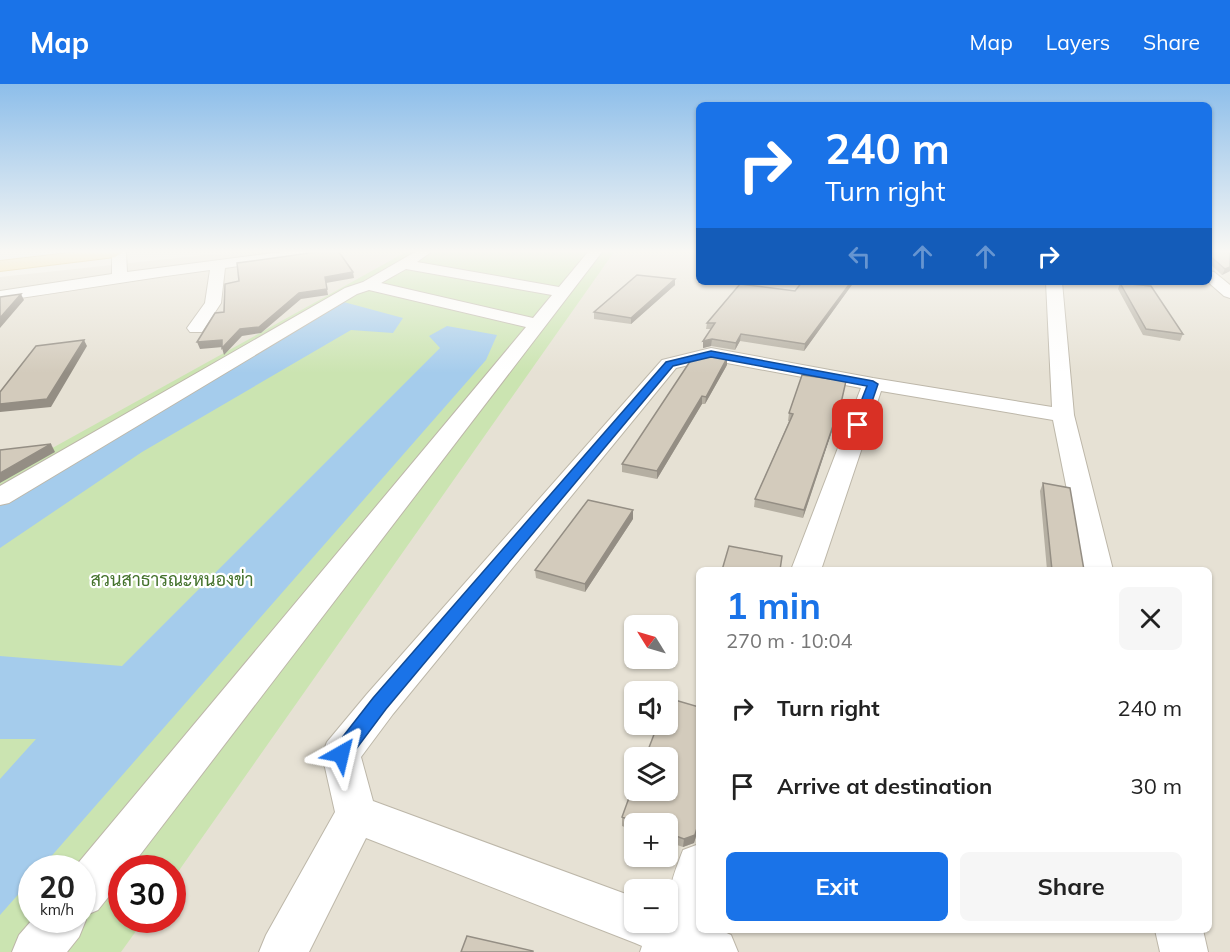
<!DOCTYPE html>
<meta charset="utf-8">
<style>
:root{--surface:#fff;--page:#f6f6f6;--text:#222;--muted:#767676;--accent:#1a73e8}
body{margin:0;font-family:Mulish,Sarabun,sans-serif;background:var(--page);color:var(--text);height:100vh;display:flex;flex-direction:column;font-size:22px;white-space:nowrap}
*{box-sizing:border-box;margin:0}
p{font-size:20px;color:var(--muted)}
.icon{flex:none;width:33px;height:33px;fill:none;stroke:currentColor;stroke-width:2;stroke-linecap:round;stroke-linejoin:round}
.map{position:relative;flex:1;overflow:hidden}
.details{position:absolute;left:696px;top:483px;width:516px;height:366px;display:flex;flex-direction:column;background:var(--surface);border-radius:9px;box-shadow:0 2px 4px #0004}
.details>*{flex:none}
.guide{position:absolute;left:696px;top:18px;width:516px;height:183px;border-radius:9px;box-shadow:0 2px 4px #0004;background:#1a73e8;color:#fff;overflow:hidden}
.needle{width:39px;rotate:307deg}
.buttons{position:absolute;left:624px;top:531px;display:grid;gap:12px}
.buttons a{display:grid;place-items:center;width:54px;height:54px;border-radius:9px;background:var(--surface);box-shadow:0 2px 4px #0004;font-size:30px}
.speed{position:absolute;left:18px;top:771px;display:flex;gap:12px;font-size:30px;font-weight:700;text-align:center}
.speed>*{display:grid;place-content:center;width:78px;height:78px;border-radius:50%;background:var(--surface);box-shadow:0 2px 4px #0004;line-height:1}
.speed small{font-size:15px;font-weight:400}
.speed .limit{border:9px solid #d22;background:#fff;color:#111}
.pin{position:absolute;display:grid;place-items:center;width:51px;height:51px;color:#fff;margin:-26px;border-radius:12px;box-shadow:0 3px 9px #0006}
.me{position:absolute;width:66px;margin:-33px;rotate:37deg;stroke-linejoin:round;filter:drop-shadow(0 0 4px #0008)}
.turn{display:flex;align-items:center;gap:21px;height:126px;padding:0 30px;font-size:27px}
.turn .icon{width:78px;height:78px;stroke-width:2.5}
.turn b{display:block;font-size:42px;line-height:51px}
.lanes{display:flex;align-items:center;height:57px;padding:0 30px;background:#0003;justify-content:center;gap:30px;direction:ltr}
.lanes .off{opacity:.35}
.round{display:grid;place-items:center;flex:none;width:63px;height:63px;border-radius:9px;background:var(--page)}
.headline{display:flex;align-items:center;justify-content:space-between;height:102px;padding:0 30px}
h1{font-size:36px;font-weight:700;line-height:45px;color:var(--accent)}
.primary-button{display:flex;gap:12px;margin-top:auto;padding:12px 30px}
.primary-button a{flex:1;height:69px;border-radius:9px;background:var(--accent);color:#fff;font-size:24px;font-weight:700;line-height:69px;text-align:center}
.primary-button a+a{background:var(--page);color:var(--text)}
ul{padding:0;list-style:none}
li{display:flex;align-items:center;gap:18px;height:78px;padding:0 30px}
li div{flex:1}
li b{display:block;font-size:22px}
li em{font-style:normal}
header{display:flex;align-items:center;gap:36px;box-sizing:border-box;height:84px;padding:0 30px;background:var(--accent);color:#fff}
header strong{font-size:28px}
nav{display:flex;gap:33px;margin-inline-start:auto;font-size:21px}
.map>svg:first-child{display:block}
</style>
<header>
<strong>Map</strong>
<nav><a>Map</a><a>Layers</a><a>Share</a></nav>
</header>
<div class="map">
<svg width="1230" height="868" viewBox="0 0 1230 868">
<rect width="100%" height="100%" fill="#f2efe6"/>
<path fill="#e6e1d4" fill-rule="evenodd" d="M 233,168 L 699,168 L 699,198 L 1209,198 L 1209,168 L 1230,168 L 1230,868 L 0,868 L 0,193 ZM 699,486 L 1209,486 L 1209,846 L 699,846 ZM 634,542 L 668,542 L 668,574 L 634,574 ZM 634,608 L 668,608 L 668,640 L 634,640 ZM 634,674 L 668,674 L 668,706 L 634,706 ZM 634,740 L 668,740 L 668,772 L 634,772 ZM 32,784 L 82,784 L 82,836 L 32,836 ZM 122,784 L 172,784 L 172,836 L 122,836 ZM 634,806 L 668,806 L 668,838 L 634,838 Z"/>
<path fill="#cbe4b1" fill-rule="evenodd" d="M 406,168 L 614,168 L 173,795 L 172,784 L 122,784 L 122,836 L 144,836 L 121,868 L 0,868 L 0,393 ZM 32,784 L 82,784 L 82,836 L 32,836 Z"/>
<path fill="#a5ccec" d="M 340,217 L 403,234 L 393,249 L 351,246 L 142,368 L 0,464 L 0,413 Z
M 447,242 L 497,251 L 486,276 L 41,784 L 32,784 L 31,796 L 0,831 L 0,695 L 36,655 L 0,655 L 0,572 L 122,582 L 440,264 L 429,252 Z"/>
<g fill="none" stroke-linecap="round" stroke-linejoin="round">
<g stroke="#bdb7a9" stroke-width="2">
<path id="minor" d="M 112,168 L 126,168 L 127,188 L 282,168 L 314,168 L 307,172 L 225,184 L 221,219 L 202,248 L 190,248 L 187,244 L 205,219 L 210,186 C 140,195 70,207 0,217 L 0,207 L 112,190 Z
M 415,168 L 431,168 L 417,178 L 559,203 L 588,168 L 602,168 L 130,784 L 122,784 L 122,796 L 98,826 L 84,832 L 86,836 L 79,853 L 67,868 L 12,868 L 19,851 L 32,836 L 82,836 L 82,784 L 74,784 L 526,243 L 369,206 L 357,210 L 9,419 L 0,421 L 0,402 L 345,204 L 363,198 ZM 406,185 L 552,211 L 533,234 L 381,199 Z
M 1209,187 L 1214,188 L 1230,201 L 1230,214 L 1224,212 L 1208,198 Z
M 1046,198 L 1062,198 L 1074,331 L 1113,486 L 1083,486 L 1053,336 L 881,307 L 821,486 L 791,486 L 861,304 L 711,276 L 676,284 L 393,630 L 361,673 L 373,717 L 634,813 L 634,838 L 668,838 C 668,806 671,797 683,766 L 699,760 L 699,846 L 720,846 L 731,851 L 738,868 L 640,868 L 642,862 L 635,859 L 366,754 L 309,868 L 259,868 L 266,851 L 335,728 L 322,670 L 327,658 L 367,610 L 662,276 L 711,264 L 873,294 L 1052,323 Z
M 1155,846 L 1203,846 L 1208,868 L 1160,868 Z"/>
</g>
<g stroke="#dcbe69" stroke-width="2">
<path id="major" d="M 77,168 L 123,168 L 115,173 L 0,187 L 0,177 Z"/>
</g>
<use href="#minor" fill="#fff" fill-rule="evenodd"/>
<use href="#major" fill="#f8e099" fill-rule="evenodd"/>
</g>
<path fill="#b5afa2" d="M 1209,168 L 1230,168 L 1230,187 L 1222,191 L 1209,179 Z
M 675,195 L 675,201 L 631,240 L 594,235 L 594,228 Z
M 802,198 L 854,198 L 804,267 L 740,257 L 735,266 L 711,262 L 703,264 L 703,257 L 711,245 L 706,245 L 707,239 L 795,207 Z
M 1120,199 L 1183,250 L 1180,257 L 1143,251 L 1118,205 Z
M 727,281 L 705,320 L 702,320 L 657,395 L 622,388 L 622,380 Z
M 846,297 L 836,344 L 833,344 L 803,434 L 754,423 L 755,415 L 789,337 L 788,337 L 789,329 Z
M 1043,399 L 1084,486 L 1047,486 L 1040,407 Z
M 633,435 L 585,508 L 536,494 L 535,486 Z
M 699,623 L 699,742 L 694,759 L 683,763 L 668,758 L 668,740 L 634,740 L 634,747 L 622,742 L 622,733 Z"/>
<path fill="#948e84" d="M 1230,183 L 1230,187 L 1222,191 L 1225,185 Z
M 353,188 L 354,194 L 326,199 L 328,211 L 301,215 L 261,249 L 242,252 L 224,271 L 222,264 L 223,263 L 200,265 L 197,258 L 240,245 L 325,193 Z
M 675,195 L 675,201 L 631,240 L 631,234 Z
M 851,198 L 854,198 L 804,267 L 805,260 Z
M 21,210 L 24,216 L 0,244 L 0,234 Z
M 741,250 L 740,257 L 735,266 L 736,259 Z
M 712,255 L 711,262 L 703,264 L 703,257 Z
M 84,256 L 87,262 L 51,323 L 0,328 L 0,320 Z
M 727,274 L 727,281 L 705,320 L 706,313 Z
M 702,312 L 702,320 L 657,395 L 657,387 Z
M 835,336 L 833,344 L 803,434 L 804,426 Z
M 51,360 L 55,368 L 0,399 L 0,389 Z
M 633,426 L 633,435 L 585,508 L 585,500 Z
M 699,737 L 699,742 L 694,759 L 683,763 L 684,755 Z"/>
<path fill="#d3cbbc" stroke="#948e84" stroke-width="1.5" d="M 317,168 L 339,168 L 353,188 L 325,193 L 327,205 L 299,209 L 259,243 L 240,245 L 222,264 L 222,256 L 197,258 L 215,229 L 224,228 L 225,200 L 239,197 L 237,179 Z
M 1209,168 L 1230,168 L 1230,183 L 1225,185 L 1209,171 Z
M 637,191 L 675,195 L 631,234 L 594,228 Z
M 802,198 L 851,198 L 805,260 L 741,250 L 736,259 L 712,255 L 703,257 L 715,239 L 707,239 L 740,200 L 795,207 Z
M 1120,199 L 1151,202 L 1183,250 L 1146,245 Z
M 21,210 L 0,234 L 0,213 Z
M 84,256 L 47,315 L 0,320 L 0,308 L 36,262 Z
M 712,271 L 727,274 L 706,313 L 702,312 L 657,387 L 622,380 L 691,276 Z
M 802,291 L 846,297 L 837,337 L 835,336 L 804,426 L 755,415 L 793,330 L 789,329 Z
M 51,360 L 0,389 L 0,366 Z
M 1043,399 L 1070,404 L 1084,486 L 1052,486 Z
M 588,416 L 633,426 L 585,500 L 535,486 Z
M 729,462 L 782,472 L 780,486 L 722,486 Z
M 668,614 L 699,623 L 699,737 L 695,751 L 684,755 L 668,749 L 668,740 L 640,740 L 622,733 L 634,700 L 634,706 L 668,706 L 668,674 L 645,674 L 658,640 L 668,640 Z
M 467,852 L 533,867 L 533,868 L 461,868 Z"/>
<linearGradient id="sky" x2="0" y2="1"><stop stop-color="#8dbeea"/><stop offset="0.58" stop-color="#f9f8f4"/><stop offset="1" stop-color="#f9f8f4" stop-opacity="0"/></linearGradient>
<rect width="1230" height="289" fill="url(#sky)"/>
<path fill="#1a73e8" stroke="#114b97" stroke-width="1.5" d="M 711,267 L 873,297 L 878,300 L 864,341 L 858,345 L 852,341 L 867,302 L 711,273 L 673,282 L 386,625 L 348,676 L 341,679 L 334,676 L 331,670 L 334,664 L 373,614 L 666,278 Z"/>
<g text-anchor="middle" dominant-baseline="central" stroke-width="4.5" stroke-linejoin="round" paint-order="stroke">
<g font-size="18" fill="#44722c" stroke="#fff">
<text x="172" y="495">สวนสาธารณะหนองข่า</text>
</g>
</g>
</svg>
<div class="buttons">
<a><svg class="needle" viewBox="-14 -14 28 28"><path d="M0-13l5 13h-10z" fill="#e53935"/><path d="M0 13l5-13h-10z" fill="#767676"/></svg></a>
<a><svg class="icon" aria-label="sound" viewBox="0 0 24 24"><path d="M4 9h4l5-4v14l-5-4H4zM17 9q2 3 0 6"/></svg></a>
<a><svg class="icon" aria-label="layers" viewBox="0 0 24 24"><path d="M12 4l9 5-9 5-9-5zM3 14l9 5 9-5"/></svg></a>
<a>+</a>
<a>−</a>
</div>
<div class="speed"><div>20<small>km/h</small></div><div class="limit">30</div></div>
<div class="pin" style="left:858px;top:341px;background:#d93025"><svg class="icon" aria-label="arrive" viewBox="0 0 24 24"><path d="M6 21V4h12l-3 4 3 4H6"/></svg></div>
<svg class="me" style="left:341px;top:670px" viewBox="-20 -20 40 40"><path d="M0-17L14 15 0 8-14 15z" fill="#1a73e8" stroke="#fff" stroke-width="4"/></svg>
<div class="guide">
<div class="turn"><svg class="icon" aria-label="right" viewBox="0 0 24 24"><path d="M7 20v-9h11M14 6l5 5-5 5"/></svg><div><b>240 m</b>Turn right</div></div>
<div class="lanes"><svg class="icon off" aria-label="left" viewBox="0 0 24 24"><path d="M17 20v-9H6M10 6l-5 5 5 5"/></svg><svg class="icon off" aria-label="ahead" viewBox="0 0 24 24"><path d="M12 20V5M6 11l6-6 6 6"/></svg><svg class="icon off" aria-label="ahead" viewBox="0 0 24 24"><path d="M12 20V5M6 11l6-6 6 6"/></svg><svg class="icon" aria-label="right" viewBox="0 0 24 24"><path d="M7 20v-9h11M14 6l5 5-5 5"/></svg></div>
</div>
<section class="details">
<div class="headline"><div><h1>1 min</h1><p>270 m · 10:04</p></div><a class="round"><svg class="icon" aria-label="close" viewBox="0 0 24 24"><path d="M6 6l12 12M18 6L6 18"/></svg></a></div>
<ul>
<li><svg class="icon" aria-label="right" viewBox="0 0 24 24"><path d="M7 20v-9h11M14 6l5 5-5 5"/></svg><div><b>Turn right</b></div><em>240 m</em></li>
<li><svg class="icon" aria-label="arrive" viewBox="0 0 24 24"><path d="M6 21V4h12l-3 4 3 4H6"/></svg><div><b>Arrive at destination</b></div><em>30 m</em></li>
</ul>
<div class="primary-button"><a>Exit</a><a>Share</a></div>
</section>
</div>
